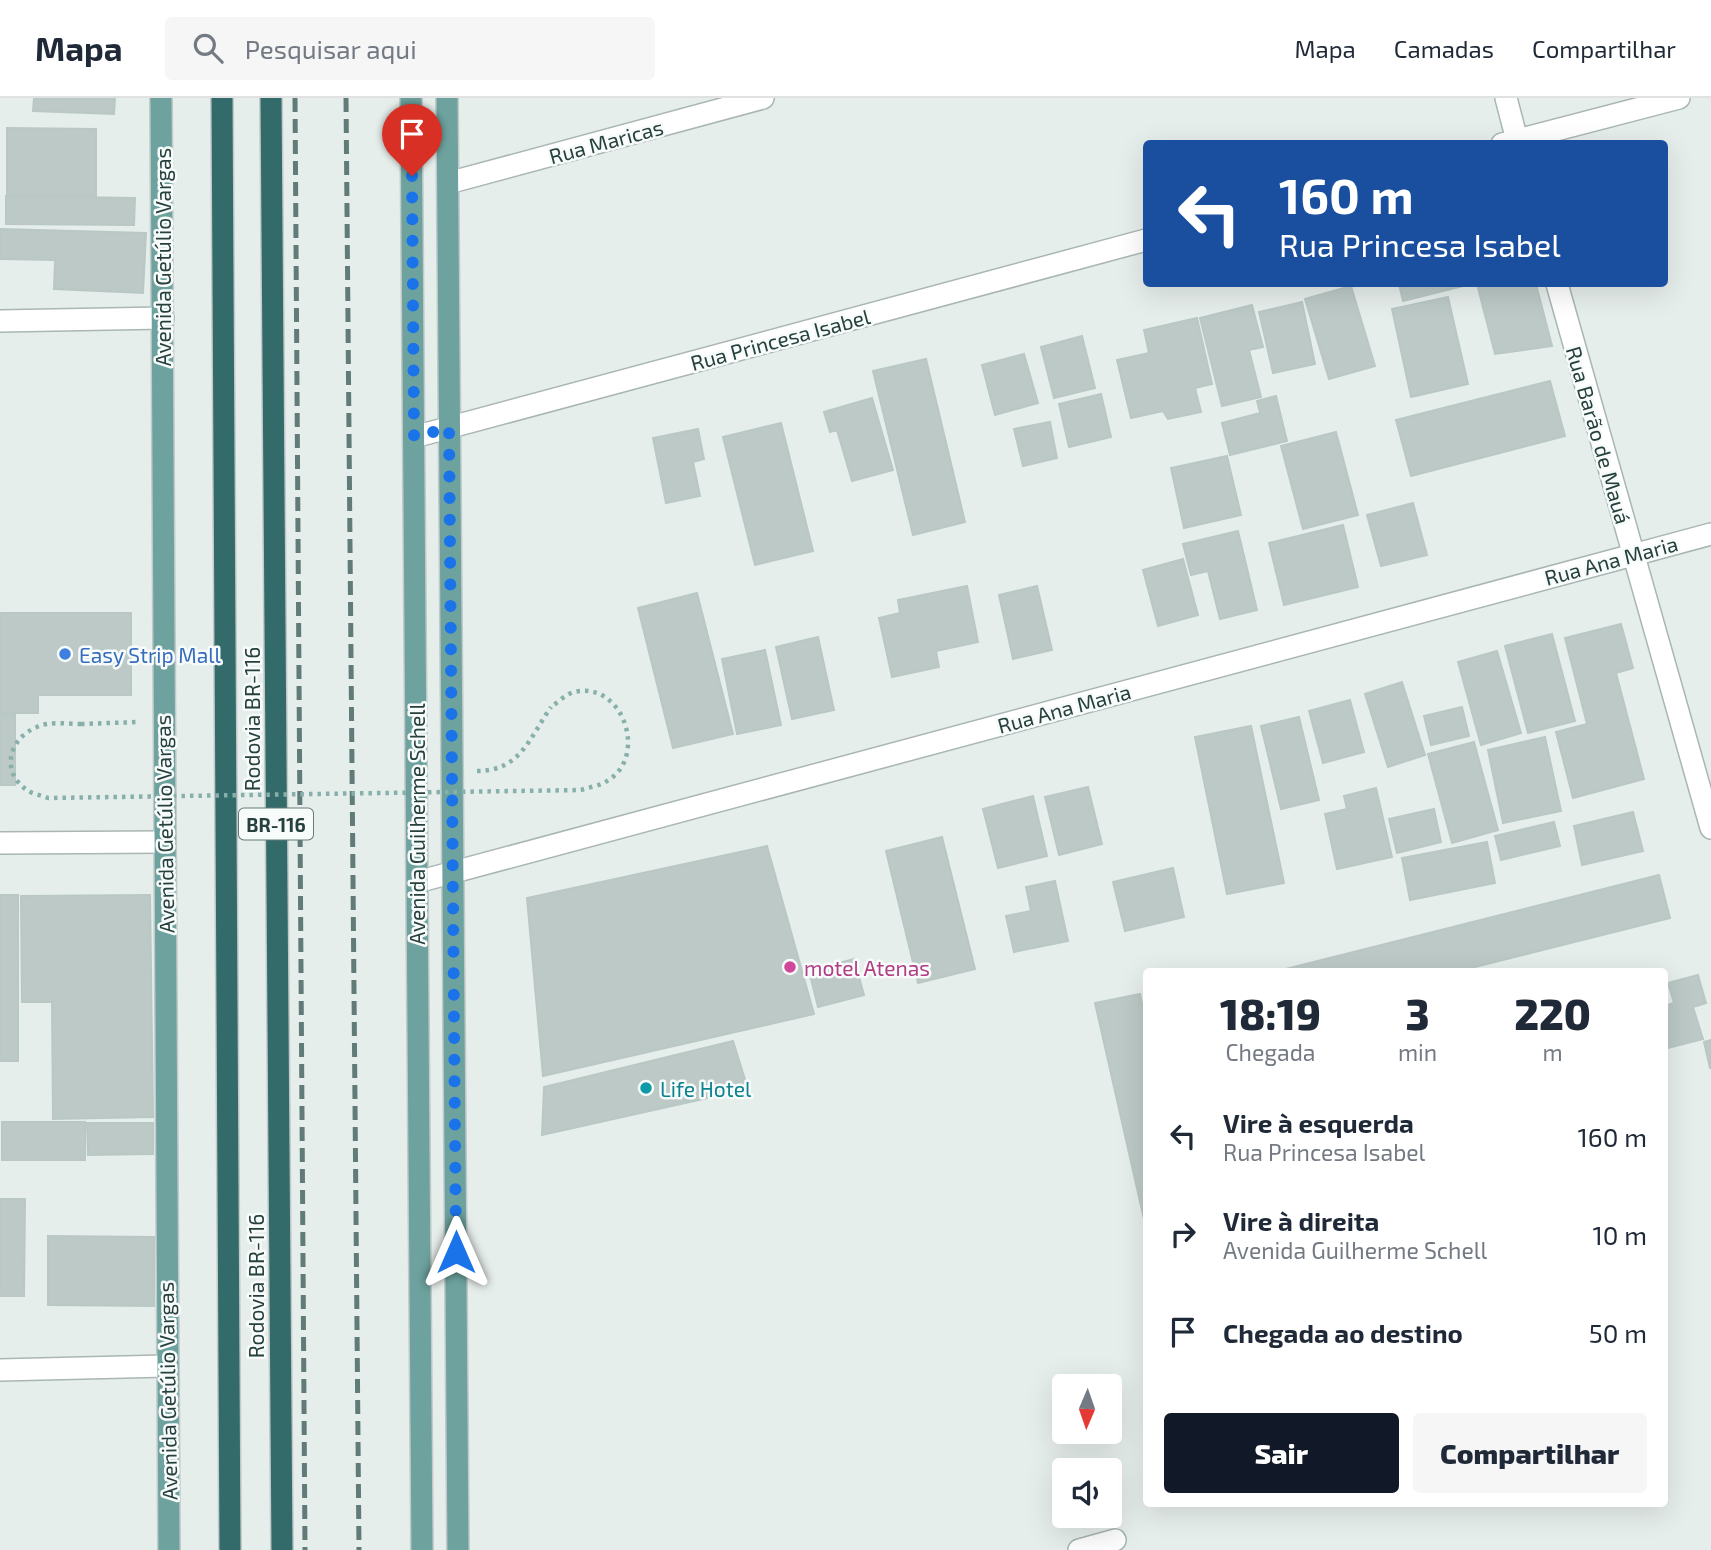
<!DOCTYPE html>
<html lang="pt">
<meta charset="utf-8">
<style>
:root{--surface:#fff;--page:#f6f6f7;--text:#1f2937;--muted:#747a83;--line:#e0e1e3;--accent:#111827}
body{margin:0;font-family:"Exo 2",sans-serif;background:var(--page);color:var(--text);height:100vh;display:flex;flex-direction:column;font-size:26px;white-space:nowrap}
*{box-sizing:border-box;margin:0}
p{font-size:23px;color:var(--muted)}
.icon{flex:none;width:38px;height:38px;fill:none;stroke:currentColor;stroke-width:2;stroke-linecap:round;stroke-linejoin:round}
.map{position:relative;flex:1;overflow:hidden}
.sheet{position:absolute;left:1143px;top:870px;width:525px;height:539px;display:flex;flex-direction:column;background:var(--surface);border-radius:7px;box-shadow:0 7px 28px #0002}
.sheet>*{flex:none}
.hud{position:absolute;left:1143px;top:42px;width:525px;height:147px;border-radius:7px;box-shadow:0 7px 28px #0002;background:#1a4fa0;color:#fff;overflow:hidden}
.needle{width:46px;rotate:182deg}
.controls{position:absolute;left:1052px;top:1276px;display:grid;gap:14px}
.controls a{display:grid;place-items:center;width:70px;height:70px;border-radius:7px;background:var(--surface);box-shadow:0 7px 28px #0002;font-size:35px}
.pin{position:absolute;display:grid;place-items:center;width:60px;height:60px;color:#fff;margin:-72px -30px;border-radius:50% 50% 50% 0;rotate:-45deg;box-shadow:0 0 7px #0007}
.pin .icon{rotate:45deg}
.me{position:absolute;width:77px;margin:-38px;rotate:0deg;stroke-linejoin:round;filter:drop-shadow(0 0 5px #0008)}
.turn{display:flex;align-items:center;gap:24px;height:147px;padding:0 21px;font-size:32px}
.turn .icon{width:91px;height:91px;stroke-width:2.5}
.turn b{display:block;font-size:49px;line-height:60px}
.eta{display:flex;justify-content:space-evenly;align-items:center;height:119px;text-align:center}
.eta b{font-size:42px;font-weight:800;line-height:49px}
.action{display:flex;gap:14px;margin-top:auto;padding:14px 21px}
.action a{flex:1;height:80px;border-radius:7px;background:var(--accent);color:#fff;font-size:28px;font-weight:800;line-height:80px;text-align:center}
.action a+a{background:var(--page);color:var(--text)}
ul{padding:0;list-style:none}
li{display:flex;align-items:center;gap:21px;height:98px;padding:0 21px}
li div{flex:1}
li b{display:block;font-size:26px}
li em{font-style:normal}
header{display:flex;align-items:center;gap:42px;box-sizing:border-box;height:98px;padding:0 35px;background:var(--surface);border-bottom:2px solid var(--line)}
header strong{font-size:33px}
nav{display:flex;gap:38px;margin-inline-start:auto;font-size:24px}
.search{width:490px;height:63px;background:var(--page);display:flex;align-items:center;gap:18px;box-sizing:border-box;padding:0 24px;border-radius:7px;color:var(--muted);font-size:26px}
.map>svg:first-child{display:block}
</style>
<header>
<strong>Mapa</strong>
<div class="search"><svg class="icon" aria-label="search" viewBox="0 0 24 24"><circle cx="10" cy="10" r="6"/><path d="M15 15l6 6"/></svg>Pesquisar aqui</div>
<nav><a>Mapa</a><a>Camadas</a><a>Compartilhar</a></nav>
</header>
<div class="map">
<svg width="1711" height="1452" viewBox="0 0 1711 1452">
<rect width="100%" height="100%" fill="#e6eeec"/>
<path fill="#bcc9c6" stroke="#b9c8c5" stroke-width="2" d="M 34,0 L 115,0 L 114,16 L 33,13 Z
M 7,30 L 96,31 L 96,98 L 7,97 Z
M 6,98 L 135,100 L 134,127 L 6,126 Z
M 0,131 L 146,135 L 143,195 L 54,191 L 55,162 L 0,161 Z
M 1399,186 L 1471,186 L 1403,203 Z
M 1477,186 L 1536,186 L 1552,248 L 1495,256 Z
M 1351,188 L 1375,268 L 1329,281 L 1305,201 Z
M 1448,199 L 1468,286 L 1411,299 L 1392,211 Z
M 1302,204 L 1315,266 L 1273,275 L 1259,214 Z
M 1252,207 L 1263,249 L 1249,252 L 1261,299 L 1222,308 L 1200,220 Z
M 1197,220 L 1212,286 L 1195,290 L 1201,314 L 1168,321 L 1163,313 L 1131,320 L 1117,262 L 1149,255 L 1144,232 Z
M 1082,238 L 1095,290 L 1054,300 L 1041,249 Z
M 1024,256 L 1038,305 L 995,317 L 982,267 Z
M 926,261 L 965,424 L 913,437 L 873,273 Z
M 1550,283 L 1565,338 L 1411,378 L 1396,322 Z
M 1101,296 L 1111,339 L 1069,349 L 1059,306 Z
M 1276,298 L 1287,343 L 1230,357 L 1222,325 L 1260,315 L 1257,303 Z
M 872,300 L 893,372 L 852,383 L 837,332 L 830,334 L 824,314 Z
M 1050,324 L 1057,360 L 1023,368 L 1014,331 Z
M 781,325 L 813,453 L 755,467 L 723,339 Z
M 698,331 L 704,361 L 693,364 L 700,398 L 666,405 L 653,340 Z
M 1336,334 L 1358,417 L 1303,431 L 1281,348 Z
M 1227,358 L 1241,417 L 1184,430 L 1171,370 Z
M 1413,405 L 1427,457 L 1381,468 L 1367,417 Z
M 1343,427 L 1358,489 L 1284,507 L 1269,445 Z
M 1238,433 L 1257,512 L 1220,521 L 1208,473 L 1191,477 L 1183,446 Z
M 1183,461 L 1198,517 L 1158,528 L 1143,472 Z
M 967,488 L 978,544 L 936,553 L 939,569 L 892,579 L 879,520 L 900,515 L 898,502 Z
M 1037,488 L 1052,552 L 1013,561 L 999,497 Z
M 697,495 L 733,636 L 673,650 L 638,510 Z
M 0,515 L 131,515 L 131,597 L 38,597 L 38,615 L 0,615 Z
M 1621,526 L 1633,570 L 1616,575 L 1644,681 L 1573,700 L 1556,634 L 1587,626 L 1565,540 Z
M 1552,536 L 1575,623 L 1528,635 L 1505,548 Z
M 818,539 L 834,612 L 792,621 L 776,549 Z
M 765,552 L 781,627 L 737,636 L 722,561 Z
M 1497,553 L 1521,635 L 1481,647 L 1458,564 Z
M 1402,584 L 1425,657 L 1388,669 L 1365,596 Z
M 1350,602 L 1364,654 L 1323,665 L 1309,613 Z
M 1462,609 L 1469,638 L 1431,647 L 1424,618 Z
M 0,616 L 15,616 L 15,687 L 0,687 Z
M 1299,619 L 1319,702 L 1281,711 L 1261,628 Z
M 1251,628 L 1284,785 L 1227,796 L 1195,639 Z
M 1545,639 L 1561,713 L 1503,725 L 1488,652 Z
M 1474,644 L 1498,732 L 1452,745 L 1428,656 Z
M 1088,689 L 1102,746 L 1059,757 L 1045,699 Z
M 1376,690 L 1392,759 L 1337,771 L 1325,716 L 1347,711 L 1344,698 Z
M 1033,698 L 1047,758 L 998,770 L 983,711 Z
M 1434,711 L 1441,744 L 1397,755 L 1389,721 Z
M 1633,714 L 1643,753 L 1582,767 L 1574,728 Z
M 1554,724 L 1560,748 L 1501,762 L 1495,738 Z
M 942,739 L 975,871 L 918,885 L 886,753 Z
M 1487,744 L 1495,785 L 1410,802 L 1402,760 Z
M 767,748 L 814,916 L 543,978 L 527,800 Z
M 1173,770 L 1184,819 L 1125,833 L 1113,784 Z
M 1659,777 L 1670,820 L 1459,873 L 1278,873 Z
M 1055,783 L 1068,843 L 1014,854 L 1006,818 L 1031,813 L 1026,789 Z
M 0,797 L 18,797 L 18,963 L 0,963 Z
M 150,797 L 153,1019 L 53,1021 L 52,904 L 22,904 L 21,798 Z
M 854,861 L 864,897 L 818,909 L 809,873 Z
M 1698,877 L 1706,905 L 1693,909 L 1703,941 L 1664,951 L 1664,908 L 1674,905 L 1668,885 Z
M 1140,896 L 1146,925 L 1146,1130 L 1095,905 Z
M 1711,942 L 1711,970 L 1710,970 L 1704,944 Z
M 733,943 L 748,991 L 542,1037 L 544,989 Z
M 2,1024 L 85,1024 L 85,1062 L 2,1062 Z
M 87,1025 L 153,1025 L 153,1056 L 88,1057 Z
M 0,1101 L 25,1101 L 24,1198 L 0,1198 Z
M 48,1138 L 154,1139 L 154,1208 L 48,1207 Z"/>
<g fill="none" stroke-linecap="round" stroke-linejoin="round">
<g stroke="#a9b6b4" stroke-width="24">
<path id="minor" d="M 1506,0 L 1518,46
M 1502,46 L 1679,0
M 448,85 L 763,0
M 1557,186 L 1711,730
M 0,223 L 163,220
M 414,339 L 1146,142
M 0,745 L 165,744
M 417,784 L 1711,436
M 0,1272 L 166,1268
M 1079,1452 L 1115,1442"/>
</g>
<g stroke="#c2cac9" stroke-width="24">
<path id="major" d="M 161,0 L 169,1452
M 411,0 L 422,1452
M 447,0 L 458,1452"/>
</g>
<g stroke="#c2cac9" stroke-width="24">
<path id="highway" d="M 222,0 L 230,1452
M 271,0 L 282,1452"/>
</g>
<path stroke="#88b0ab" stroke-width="4.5" stroke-dasharray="3.5 5" stroke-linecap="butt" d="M 81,626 L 139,624
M 477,673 C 520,673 529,641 551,609"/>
<use href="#minor" stroke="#fff" stroke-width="21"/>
<use href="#major" stroke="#6da29e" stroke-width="21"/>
<use href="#highway" stroke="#336b6a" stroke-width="21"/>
<path stroke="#617b79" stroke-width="5" stroke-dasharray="14 7" stroke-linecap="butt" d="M 295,0 L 305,1452
M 346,0 L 359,1452"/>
<path stroke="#88b0ab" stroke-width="4.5" stroke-dasharray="3.5 5" stroke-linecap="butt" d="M 81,626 C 67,626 49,623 37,629 C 9,640 0,674 27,692 C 32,696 41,697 48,700 L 581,692 C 589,689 600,688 607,683 C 649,659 623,582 574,594 C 566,596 557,605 551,609"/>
</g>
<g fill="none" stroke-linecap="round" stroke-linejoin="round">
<path stroke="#1a73e8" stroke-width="12" stroke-dasharray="0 21.6" d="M 412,78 L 414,339 L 449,330 L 456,1154"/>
</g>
<circle fill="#3f7fe0" stroke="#f7fbfa" stroke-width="2.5" cx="65" cy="556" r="7"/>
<circle fill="#d1479c" stroke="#f7fbfa" stroke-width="2.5" cx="790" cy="869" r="7"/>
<circle fill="#0f9aa8" stroke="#f7fbfa" stroke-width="2.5" cx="646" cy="990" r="7"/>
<g text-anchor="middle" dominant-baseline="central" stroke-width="5" stroke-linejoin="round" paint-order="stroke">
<rect fill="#f7fbfa" stroke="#657876" stroke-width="2" x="239" y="710.5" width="74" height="31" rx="5"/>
<g font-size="19" font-weight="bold" fill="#26403e">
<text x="276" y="726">BR-116</text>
</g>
<g font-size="21" fill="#26403e" stroke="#f7fbfa">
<text transform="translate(606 43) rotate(-15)">Rua Maricas</text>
<text transform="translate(162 159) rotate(-90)">Avenida Getúlio Vargas</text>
<text transform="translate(780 241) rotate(-15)">Rua Princesa Isabel</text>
<text transform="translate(1599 337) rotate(74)">Rua Barão de Mauá</text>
<text transform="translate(1611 462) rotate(-15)">Rua Ana Maria</text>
<text transform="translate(1064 610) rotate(-15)">Rua Ana Maria</text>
<text transform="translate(251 621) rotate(-90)">Rodovia BR-116</text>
<text transform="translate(164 726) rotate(-91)">Avenida Getúlio Vargas</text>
<text transform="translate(416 726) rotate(-90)">Avenida Guilherme Schell</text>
<text transform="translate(255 1188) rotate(-90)">Rodovia BR-116</text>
<text transform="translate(167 1293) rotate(-91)">Avenida Getúlio Vargas</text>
</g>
<g font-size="21" fill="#366cbe" stroke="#f7fbfa" text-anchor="start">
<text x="79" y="556">Easy Strip Mall</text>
</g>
<g font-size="21" fill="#b23c85" stroke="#f7fbfa" text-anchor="start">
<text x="804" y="869">motel Atenas</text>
</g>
<g font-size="21" fill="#0d838f" stroke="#f7fbfa" text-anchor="start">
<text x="660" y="990">Life Hotel</text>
</g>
</g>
</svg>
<div class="controls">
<a><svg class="needle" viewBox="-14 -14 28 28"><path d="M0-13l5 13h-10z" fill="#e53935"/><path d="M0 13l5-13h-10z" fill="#747a83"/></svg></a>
<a><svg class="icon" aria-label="sound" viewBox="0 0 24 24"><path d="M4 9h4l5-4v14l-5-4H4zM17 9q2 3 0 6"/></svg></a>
</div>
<div class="pin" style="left:412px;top:78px;background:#d93025"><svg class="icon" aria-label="arrive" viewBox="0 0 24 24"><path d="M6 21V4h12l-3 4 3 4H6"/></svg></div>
<svg class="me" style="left:456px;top:1154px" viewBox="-20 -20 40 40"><path d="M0-17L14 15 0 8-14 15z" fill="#1a73e8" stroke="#fff" stroke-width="4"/></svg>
<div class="hud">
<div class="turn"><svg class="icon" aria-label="left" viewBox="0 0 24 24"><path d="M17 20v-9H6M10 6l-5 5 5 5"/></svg><div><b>160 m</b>Rua Princesa Isabel</div></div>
</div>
<section class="sheet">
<div class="eta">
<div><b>18:19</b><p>Chegada</p></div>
<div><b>3</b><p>min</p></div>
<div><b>220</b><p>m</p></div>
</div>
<ul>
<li><svg class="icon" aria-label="left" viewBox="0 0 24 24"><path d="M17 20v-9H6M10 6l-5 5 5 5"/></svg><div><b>Vire à esquerda</b><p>Rua Princesa Isabel</p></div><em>160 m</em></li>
<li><svg class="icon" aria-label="right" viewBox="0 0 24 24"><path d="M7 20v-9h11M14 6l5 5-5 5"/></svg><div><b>Vire à direita</b><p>Avenida Guilherme Schell</p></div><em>10 m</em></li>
<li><svg class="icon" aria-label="arrive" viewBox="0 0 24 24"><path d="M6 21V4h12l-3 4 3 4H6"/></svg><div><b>Chegada ao destino</b></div><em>50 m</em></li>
</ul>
<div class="action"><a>Sair</a><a>Compartilhar</a></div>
</section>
</div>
